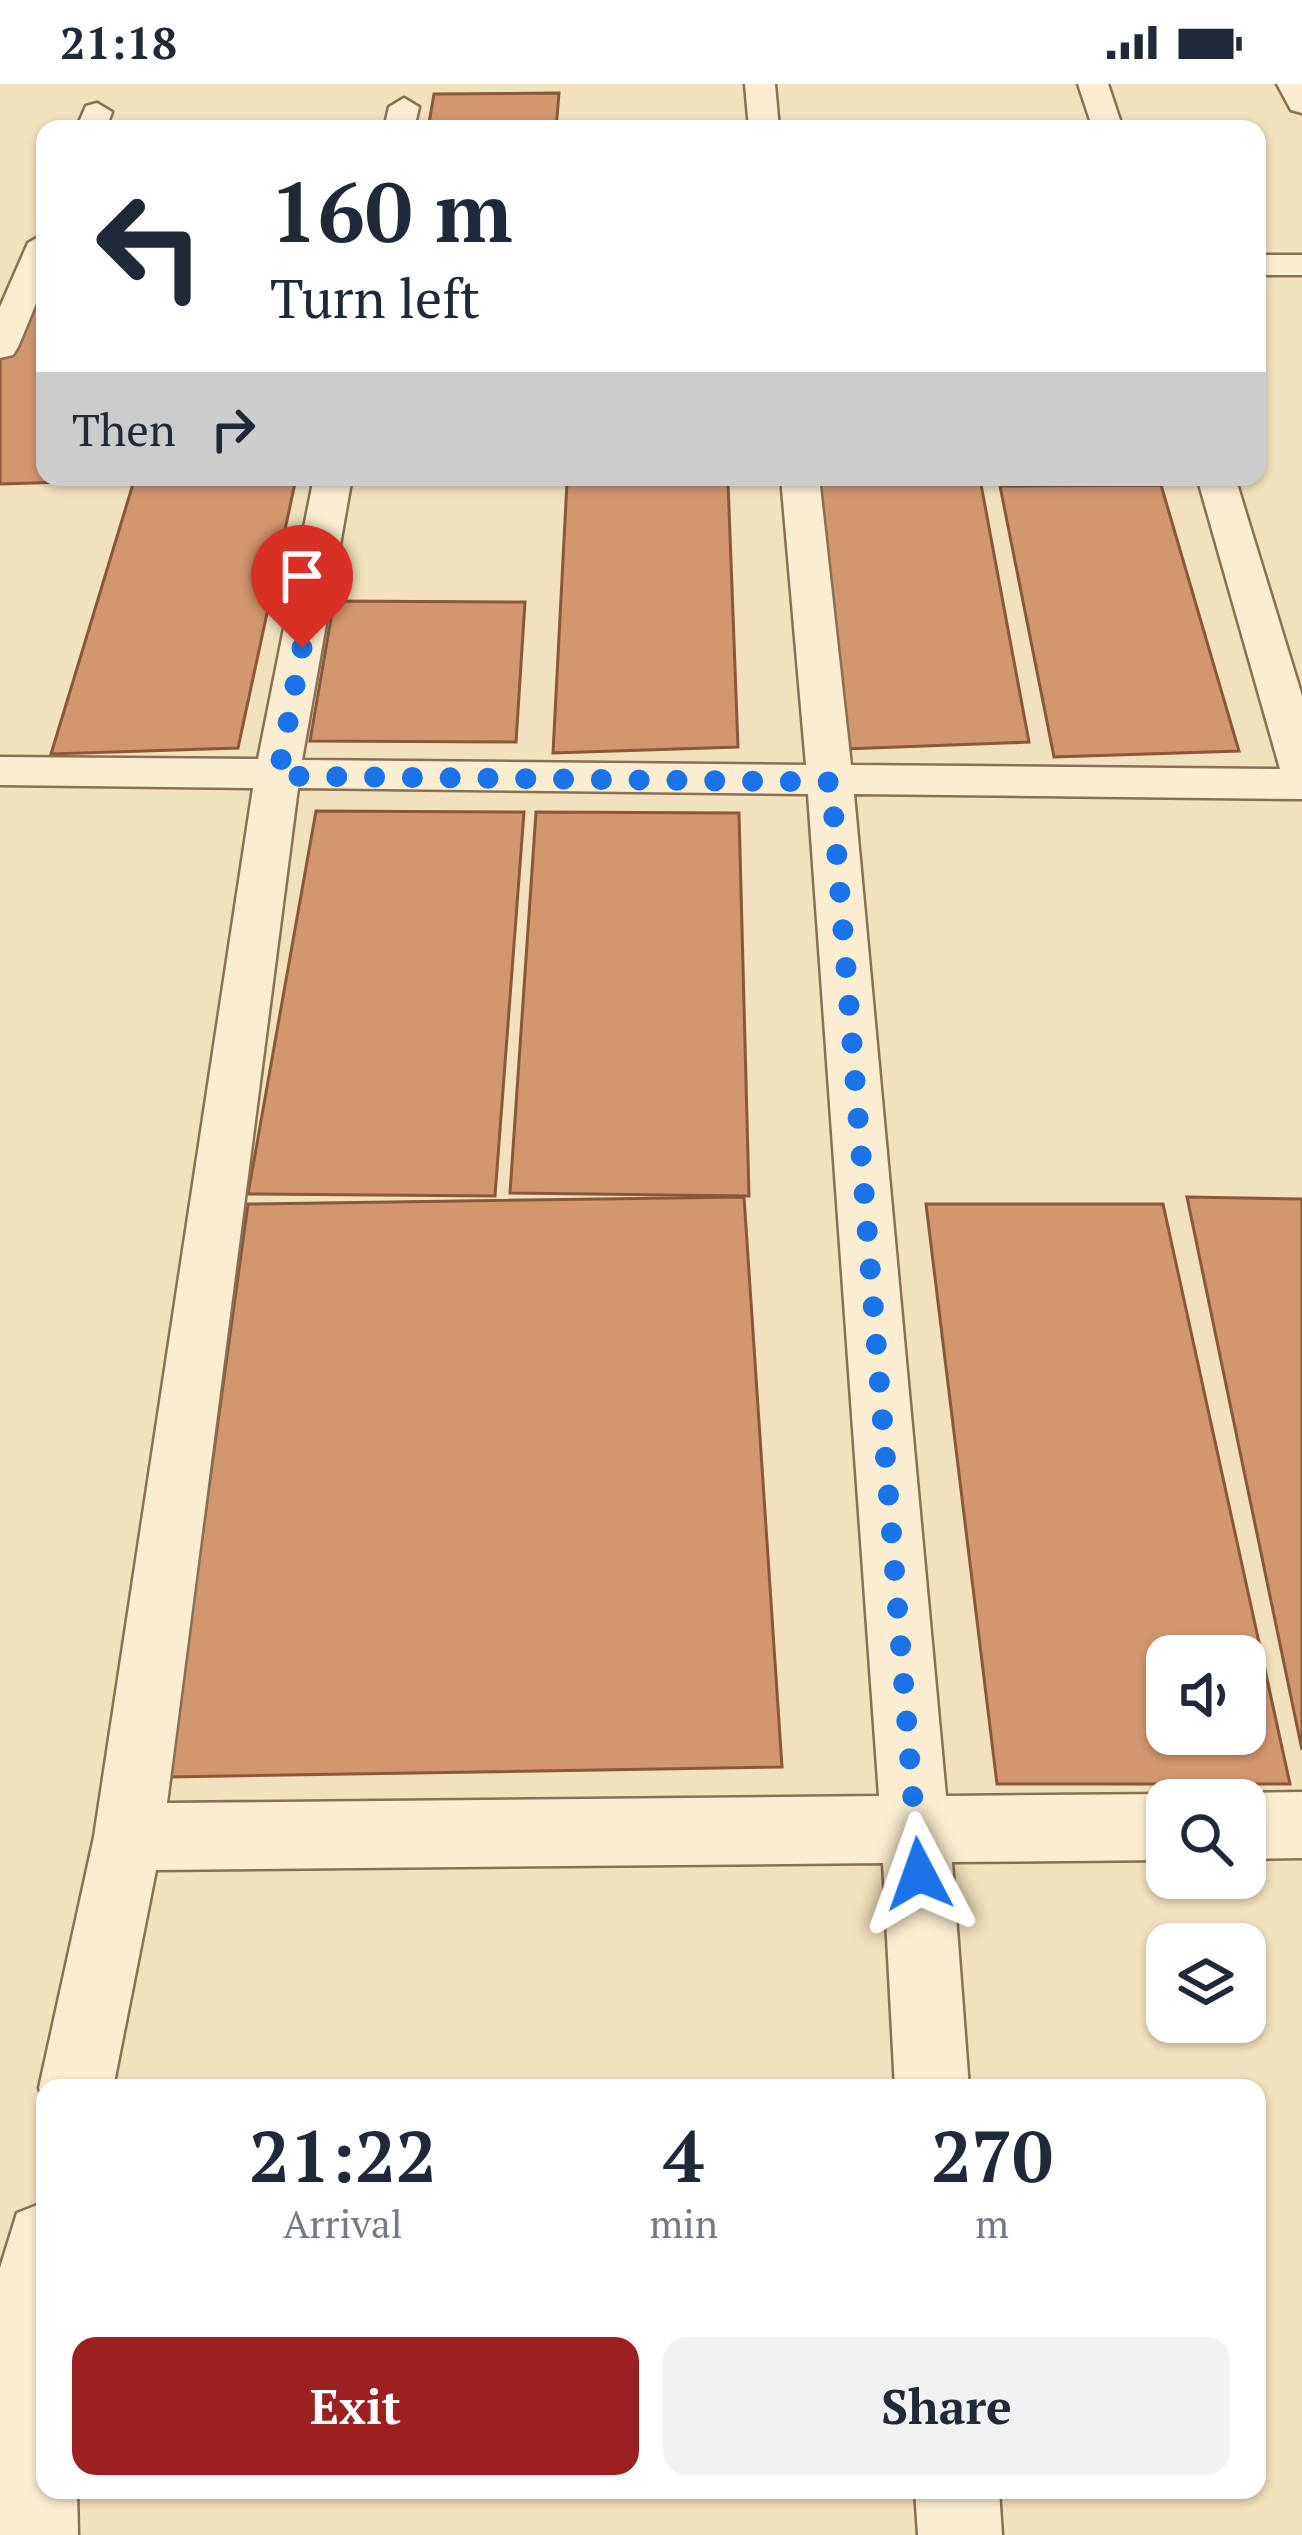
<!DOCTYPE html>
<style>
:root{--surface:#fff;--page:#f2f2f3;--text:#1f2937;--muted:#747a83;--accent:#9c2022}
body{margin:0;font-family:"PT Serif",serif;background:var(--page);color:var(--text);height:100vh;display:flex;flex-direction:column;font-size:45px;white-space:nowrap}
*{box-sizing:border-box;margin:0}
p{font-size:39px;color:var(--muted)}
.icon{flex:none;width:66px;height:66px;fill:none;stroke:currentColor;stroke-width:2;stroke-linecap:round;stroke-linejoin:round}
.map{position:relative;flex:1;overflow:hidden}
.drawer{position:absolute;left:36px;top:1995px;width:1230px;height:420px;display:flex;flex-direction:column;background:var(--surface);border-radius:24px;box-shadow:0 3px 9px #0004}
.drawer>*{flex:none}
.banner{position:absolute;left:36px;top:36px;width:1230px;height:366px;border-radius:24px;box-shadow:0 3px 9px #0004;background:#fff;color:var(--text);overflow:hidden}
.buttons{position:absolute;left:1146px;top:1551px;display:grid;gap:24px}
.buttons a{display:grid;place-items:center;width:120px;height:120px;border-radius:24px;background:var(--surface);box-shadow:0 3px 9px #0004;font-size:60px}
.pin{position:absolute;display:grid;place-items:center;width:102px;height:102px;color:#fff;margin:-123px -51px;border-radius:50% 50% 50% 0;rotate:-45deg;box-shadow:0 0 12px #0007}
.pin .icon{rotate:45deg}
.me{position:absolute;width:132px;margin:-66px;rotate:356deg;stroke-linejoin:round;filter:drop-shadow(0 0 9px #0008)}
.turn{display:flex;align-items:center;gap:42px;height:252px;padding:0 36px;font-size:54px}
.turn .icon{width:156px;height:156px;stroke-width:2.5}
.turn b{display:block;font-size:84px;line-height:102px}
.then{display:flex;align-items:center;height:114px;padding:0 36px;background:#0003;gap:24px;font-size:45px}
.eta{display:flex;justify-content:space-evenly;align-items:center;height:204px;text-align:center}
.eta b{font-size:72px;font-weight:700;line-height:84px}
.button{display:flex;gap:24px;margin-top:auto;padding:24px 36px}
.button a{flex:1;height:138px;border-radius:24px;background:var(--accent);color:#fff;font-size:48px;font-weight:700;line-height:138px;text-align:center}
.button a+a{background:var(--page);color:var(--text)}
.status{display:flex;justify-content:space-between;align-items:center;height:84px;padding:0 60px;background:var(--surface);direction:ltr}
.status svg{height:33px;fill:currentColor}
.map>svg:first-child{display:block}
</style>
<div class="status"><b>21:18</b><svg viewBox="0 0 49 12"><path d="M0 12V9h3v3zM5 12V6h3v6zM10 12V3h3v9zM15 12V0h3v12zM26 1h20v11H26zM47 4h2v5h-2z"/></svg></div>
<div class="map">
<svg width="1302" height="2451" viewBox="0 0 1302 2451">
<rect width="100%" height="100%" fill="#f1e1bc"/>
<path fill="#d2976f" stroke="#8a5839" stroke-width="3" fill-rule="evenodd" d="M 559,9 L 556,45 L 428,45 L 434,10 Z
M 45,197 L 45,393 L 101,393 L 100,397 L 0,400 L 0,267 Z
M 365,393 L 550,393 L 550,396 Z
M 820,395 L 980,395 L 1029,658 L 845,665 Z
M 567,398 L 728,398 L 738,663 L 553,669 Z
M 214,399 L 295,399 L 238,664 L 51,670 L 133,400 Z
M 1161,401 L 1239,667 L 1054,673 L 1000,402 Z
M 334,517 L 525,518 L 516,658 L 310,657 Z
M 316,727 L 524,728 L 495,1112 L 248,1110 Z
M 536,728 L 739,729 L 749,1112 L 510,1109 Z
M 744,1113 L 782,1683 L 169,1693 L 248,1120 Z
M 1187,1113 L 1302,1115 L 1302,1666 Z
M 926,1120 L 1163,1120 L 1290,1700 L 997,1700 ZM 1167,1572 L 1245,1572 L 1245,1650 L 1167,1650 Z"/>
<g fill="none" stroke-linecap="round" stroke-linejoin="round">
<g stroke="#897054" stroke-width="5">
<path id="street" d="M 745,0 L 775,0 L 779,45 L 749,45 Z
M 1078,0 L 1108,0 L 1123,45 L 1093,45 Z
M 1277,0 L 1302,0 L 1302,29 L 1291,26 Z
M 404,14 L 419,23 L 414,45 L 384,45 L 389,23 Z
M 97,19 L 112,28 L 106,45 L 76,45 L 86,22 Z
M 45,149 L 45,198 L 18,263 L 13,271 L 0,274 L 0,223 L 28,159 Z
M 1257,171 L 1302,171 L 1302,191 L 1257,191 Z
M 314,393 L 352,393 L 302,676 L 806,681 L 781,393 L 819,393 L 851,681 L 1280,685 L 1197,393 L 1235,393 L 1302,612 L 1302,715 L 854,710 L 946,1712 L 1167,1710 L 1183,1716 L 1167,1716 L 1167,1776 L 952,1778 L 969,2004 L 895,2004 L 883,1779 L 156,1786 L 113,2004 L 45,2004 L 45,2019 L 39,2004 L 94,1753 L 253,704 L 0,701 L 0,673 L 258,675 ZM 298,704 L 808,710 L 879,1712 L 167,1719 Z
M 1302,1708 L 1302,1774 L 1245,1775 L 1245,1716 L 1227,1716 L 1245,1709 Z
M 45,2118 L 45,2406 L 77,2406 L 78,2451 L 0,2451 L 0,2184 L 17,2129 Z
M 915,2406 L 999,2406 L 1002,2451 L 918,2451 Z"/>
</g>
<use href="#street" fill="#fbeed0" fill-rule="evenodd"/>
</g>
<g fill="none" stroke-linecap="round" stroke-linejoin="round">
<path stroke="#1a73e8" stroke-width="21" stroke-dasharray="0 37.8" d="M 302,564 L 278,692 L 831,698 L 919,1790"/>
</g>
</svg>
<div class="buttons">
<a><svg class="icon" aria-label="sound" viewBox="0 0 24 24"><path d="M4 9h4l5-4v14l-5-4H4zM17 9q2 3 0 6"/></svg></a>
<a><svg class="icon" aria-label="search" viewBox="0 0 24 24"><circle cx="10" cy="10" r="6"/><path d="M15 15l6 6"/></svg></a>
<a><svg class="icon" aria-label="layers" viewBox="0 0 24 24"><path d="M12 4l9 5-9 5-9-5zM3 14l9 5 9-5"/></svg></a>
</div>
<div class="pin" style="left:302px;top:564px;background:#d93025"><svg class="icon" aria-label="arrive" viewBox="0 0 24 24"><path d="M6 21V4h12l-3 4 3 4H6"/></svg></div>
<svg class="me" style="left:919px;top:1790px" viewBox="-20 -20 40 40"><path d="M0-17L14 15 0 8-14 15z" fill="#1a73e8" stroke="#fff" stroke-width="4"/></svg>
<div class="banner">
<div class="turn"><svg class="icon" aria-label="left" viewBox="0 0 24 24"><path d="M17 20v-9H6M10 6l-5 5 5 5"/></svg><div><b>160 m</b>Turn left</div></div>
<div class="then">Then<svg class="icon" aria-label="right" viewBox="0 0 24 24"><path d="M7 20v-9h11M14 6l5 5-5 5"/></svg></div>
</div>
<section class="drawer">
<div class="eta">
<div><b>21:22</b><p>Arrival</p></div>
<div><b>4</b><p>min</p></div>
<div><b>270</b><p>m</p></div>
</div>
<div class="button"><a>Exit</a><a>Share</a></div>
</section>
</div>
